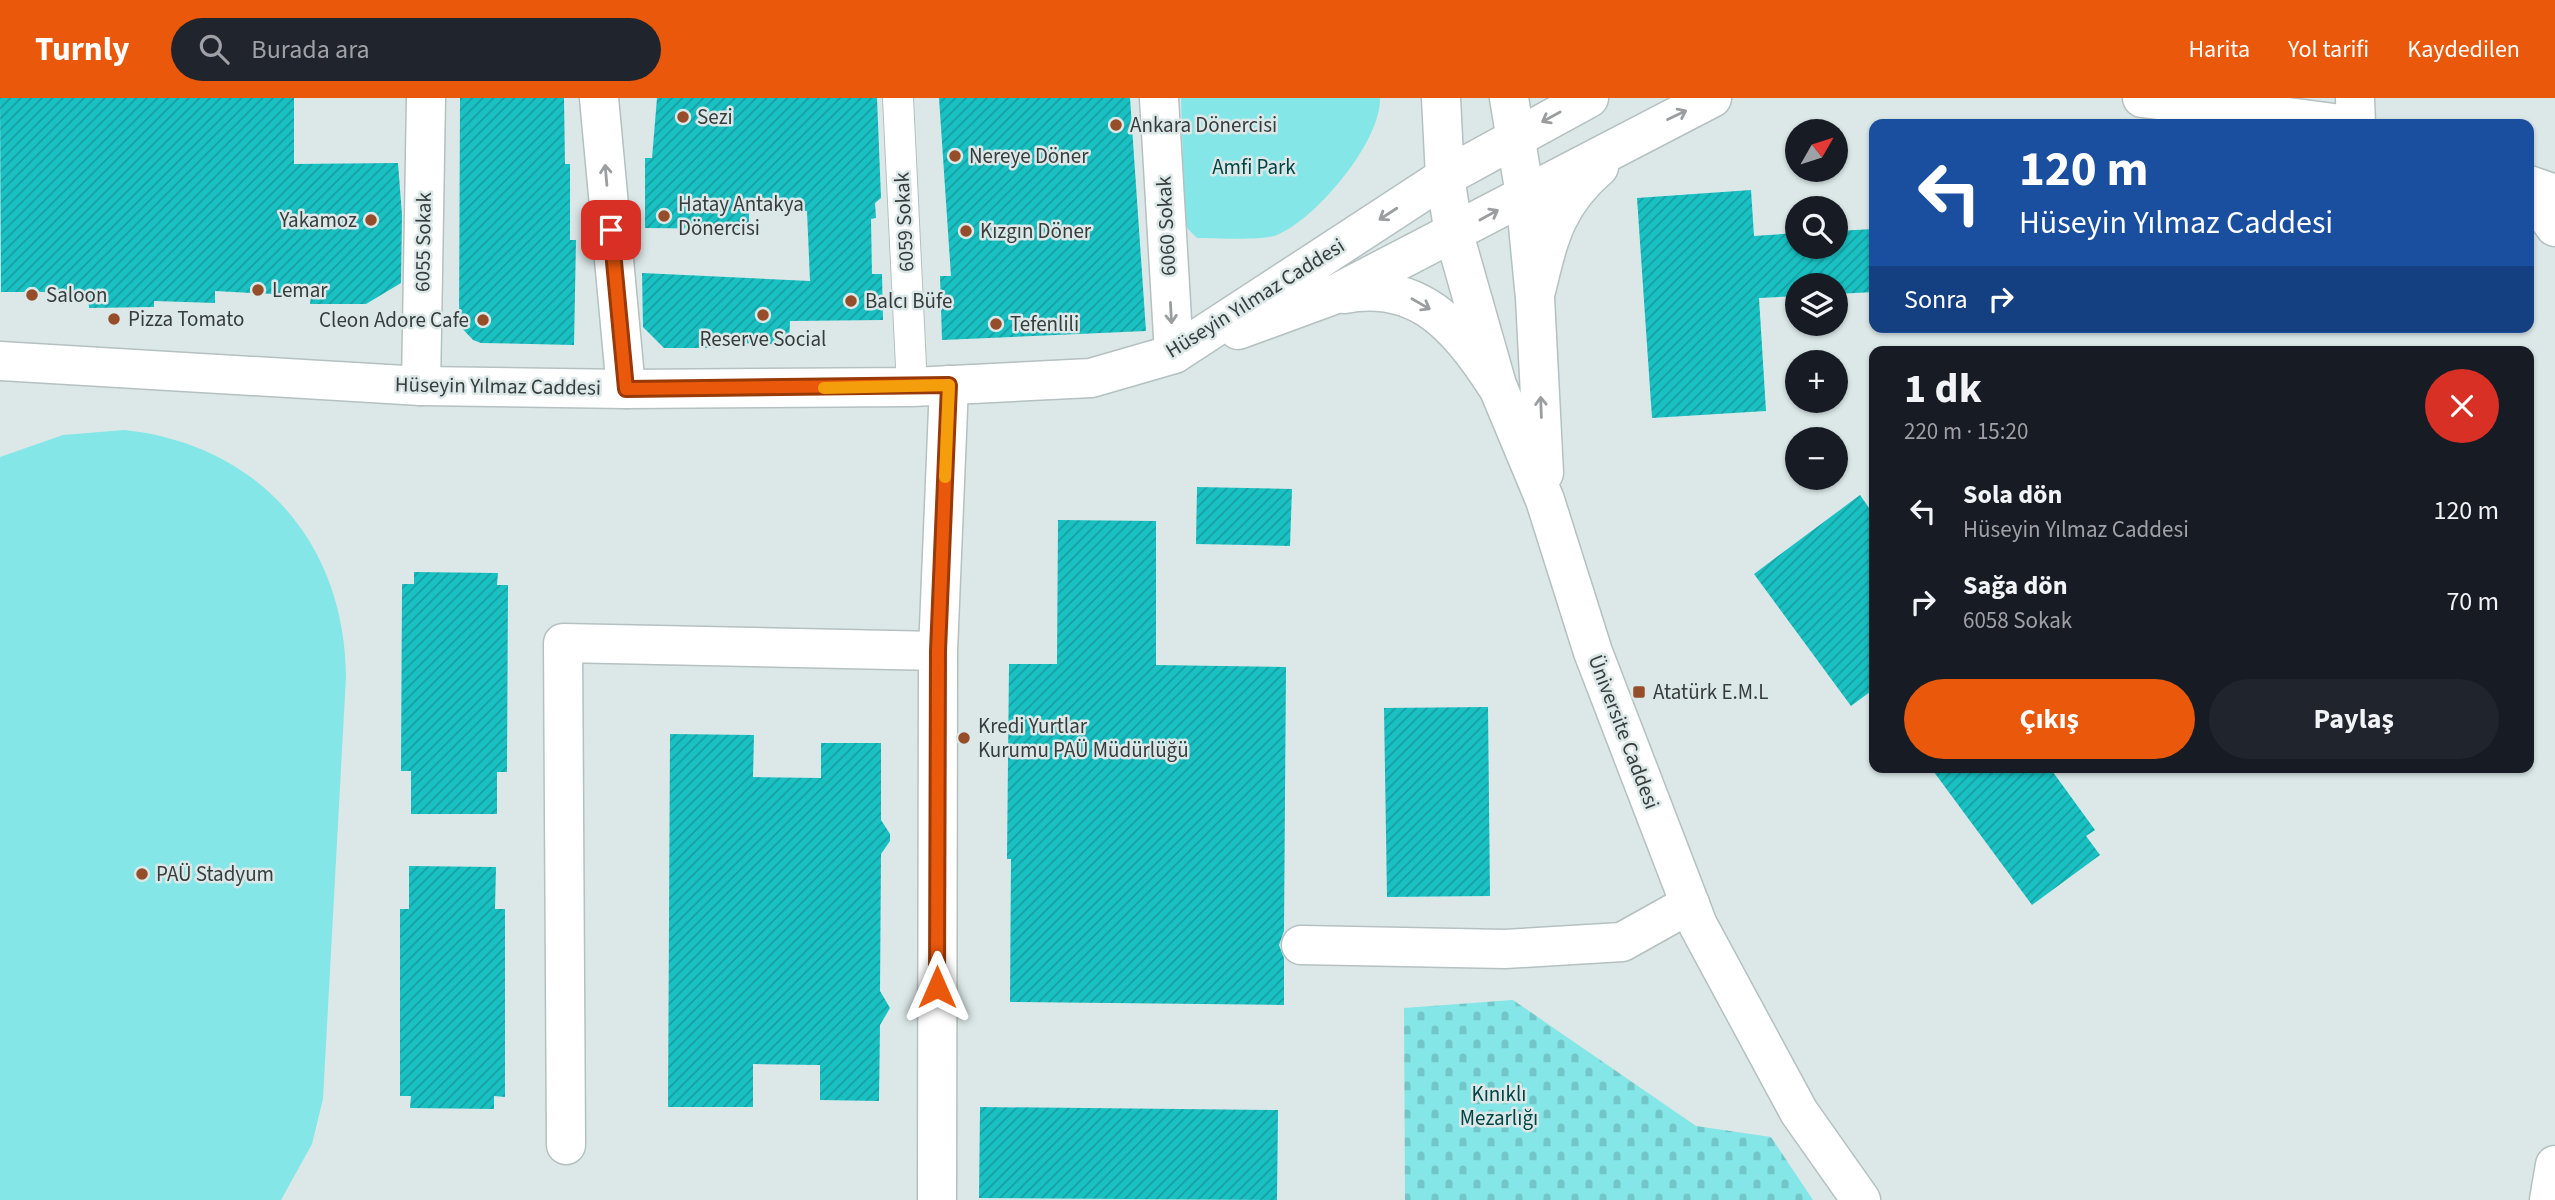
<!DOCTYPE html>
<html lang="tr">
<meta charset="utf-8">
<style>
:root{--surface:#171b24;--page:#20242c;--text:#f1f3f6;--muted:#9ea1a6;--accent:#ea580c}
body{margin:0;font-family:"Source Sans 3",sans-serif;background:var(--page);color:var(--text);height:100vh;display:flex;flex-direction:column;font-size:26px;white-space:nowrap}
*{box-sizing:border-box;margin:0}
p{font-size:23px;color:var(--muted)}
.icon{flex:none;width:38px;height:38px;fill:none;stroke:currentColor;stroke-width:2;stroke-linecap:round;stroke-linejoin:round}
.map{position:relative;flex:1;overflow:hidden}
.details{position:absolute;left:1869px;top:248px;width:665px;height:427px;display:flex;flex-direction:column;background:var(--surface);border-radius:14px;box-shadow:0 2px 5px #0004}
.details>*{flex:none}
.banner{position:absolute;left:1869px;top:21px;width:665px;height:214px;border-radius:14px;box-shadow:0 2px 5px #0004;background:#1a4fa0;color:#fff;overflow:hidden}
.needle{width:46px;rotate:51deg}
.fabs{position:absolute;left:1785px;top:21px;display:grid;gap:14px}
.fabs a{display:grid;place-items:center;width:63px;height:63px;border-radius:50%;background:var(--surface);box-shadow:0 2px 5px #0004;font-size:35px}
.pin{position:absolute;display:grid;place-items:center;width:60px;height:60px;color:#fff;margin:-30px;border-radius:14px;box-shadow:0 4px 10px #0006}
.me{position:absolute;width:77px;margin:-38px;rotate:0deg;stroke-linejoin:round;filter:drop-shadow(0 0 5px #0008)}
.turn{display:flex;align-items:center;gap:24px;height:147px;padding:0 35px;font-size:32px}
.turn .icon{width:91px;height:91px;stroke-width:2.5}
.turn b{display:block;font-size:49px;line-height:60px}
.then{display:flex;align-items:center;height:66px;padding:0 35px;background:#0003;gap:14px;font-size:26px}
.round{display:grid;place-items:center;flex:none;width:74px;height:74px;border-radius:37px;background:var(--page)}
.head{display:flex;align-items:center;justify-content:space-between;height:119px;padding:0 35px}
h1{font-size:42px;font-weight:700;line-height:52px}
.button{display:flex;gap:14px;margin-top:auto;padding:14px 35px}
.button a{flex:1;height:80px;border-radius:42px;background:var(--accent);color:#fff;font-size:28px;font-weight:700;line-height:80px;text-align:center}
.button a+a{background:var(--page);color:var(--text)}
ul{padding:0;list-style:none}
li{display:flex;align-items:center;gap:21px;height:91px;padding:0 35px}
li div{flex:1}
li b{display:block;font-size:26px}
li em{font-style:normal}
header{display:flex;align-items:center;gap:42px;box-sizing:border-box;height:98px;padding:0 35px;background:var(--accent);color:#fff}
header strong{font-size:33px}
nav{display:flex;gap:38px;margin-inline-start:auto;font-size:24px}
.search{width:490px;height:63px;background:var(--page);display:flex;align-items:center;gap:18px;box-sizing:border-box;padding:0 24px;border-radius:38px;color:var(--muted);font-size:26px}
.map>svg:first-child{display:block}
</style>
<header>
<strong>Turnly</strong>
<div class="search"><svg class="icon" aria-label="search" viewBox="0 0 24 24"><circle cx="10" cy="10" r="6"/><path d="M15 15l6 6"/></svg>Burada ara</div>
<nav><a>Harita</a><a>Yol tarifi</a><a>Kaydedilen</a></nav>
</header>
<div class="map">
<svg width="2555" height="1102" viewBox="0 0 2555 1102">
<defs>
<pattern id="cemetery-stones" width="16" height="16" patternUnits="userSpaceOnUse" patternTransform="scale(1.75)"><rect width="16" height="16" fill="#84e6e7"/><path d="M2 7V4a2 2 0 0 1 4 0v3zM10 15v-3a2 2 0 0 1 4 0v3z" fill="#73c6c7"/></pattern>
<pattern id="building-hatch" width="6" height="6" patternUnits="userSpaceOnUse" patternTransform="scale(1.75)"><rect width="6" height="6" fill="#19c1c3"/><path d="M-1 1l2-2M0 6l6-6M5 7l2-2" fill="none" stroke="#179ea0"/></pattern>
</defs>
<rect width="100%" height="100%" fill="#dce8e8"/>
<path fill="url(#cemetery-stones)" d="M 1513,902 L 1696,1028 L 1771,1039 L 1813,1102 L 1405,1102 L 1404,910 Z"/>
<path fill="#84e6e7" d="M 1181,0 L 1380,0 C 1381,44 1316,121 1277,137 C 1264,143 1214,140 1197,140 L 1185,128 Z
M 124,332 C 258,346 345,444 346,579 L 323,1001 L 312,1046 L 281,1102 L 0,1102 L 0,359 L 63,337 Z"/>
<path fill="url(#building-hatch)" d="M 0,0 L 294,0 L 294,66 L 398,65 L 402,117 L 401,185 L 366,206 L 310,206 L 311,198 L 215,193 L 215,205 L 154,203 L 154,209 L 89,210 L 88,194 L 1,194 Z
M 460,0 L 564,0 L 565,66 L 570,66 L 570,142 L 576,142 L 574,247 L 481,245 L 473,242 L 459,227 Z
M 657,0 L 877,0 L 881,100 L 875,105 L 876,120 L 871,121 L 872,176 L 882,176 L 883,222 L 790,223 L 789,247 L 719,244 L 719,250 L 664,250 L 643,229 L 642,175 L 810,183 L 807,113 L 749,113 L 749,131 L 645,130 L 645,60 L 652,60 Z
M 939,0 L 1130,0 L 1146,233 L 942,242 L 940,178 L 951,178 Z
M 1751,92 L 1754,138 L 1797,135 L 1797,149 L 1836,149 L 1836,133 L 1874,131 L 1874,194 L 1836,196 L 1836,187 L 1797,187 L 1797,198 L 1759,200 L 1766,313 L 1652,320 L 1637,100 Z
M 1197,389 L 1292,391 L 1290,448 L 1196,446 Z
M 1860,397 L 1874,417 L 1874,591 L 1851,608 L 1754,476 Z
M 1058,422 L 1156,423 L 1156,567 L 1286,569 L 1284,833 L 1279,847 L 1284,860 L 1284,907 L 1010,904 L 1011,761 L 1007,761 L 1009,566 L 1057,566 Z
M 414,474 L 498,475 L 497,487 L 508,487 L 507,674 L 497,674 L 497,716 L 411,716 L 411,673 L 401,673 L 402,486 L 414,486 Z
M 1488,609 L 1490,798 L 1387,799 L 1384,610 Z
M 670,636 L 754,637 L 753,679 L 821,680 L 821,645 L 881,645 L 881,722 L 890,736 L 890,743 L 881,756 L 880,893 L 890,910 L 880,927 L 879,1003 L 820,1002 L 820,967 L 753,966 L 753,1009 L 668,1009 Z
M 1931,670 L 2050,670 L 2095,732 L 2086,738 L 2100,757 L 2032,807 Z
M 409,768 L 496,769 L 495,811 L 505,811 L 505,999 L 494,998 L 494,1011 L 410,1010 L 411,998 L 400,998 L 400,811 L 409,811 Z
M 980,1009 L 1278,1012 L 1277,1102 L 979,1100 Z"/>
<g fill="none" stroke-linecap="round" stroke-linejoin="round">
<g stroke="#b5c0c0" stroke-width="32">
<path id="pedestrian" d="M 898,0 L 912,289"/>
</g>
<g stroke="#b5c0c0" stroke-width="41">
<path id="minor" d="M 599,0 L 626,291
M 1159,0 L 1174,256
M 2355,0 L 2356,26
M 2529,94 L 2555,129
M 421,288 L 426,0
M 566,1047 L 563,545 L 938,553
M 937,1102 L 938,553 L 949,287
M 2549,1102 L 2555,1067"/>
</g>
<g stroke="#b5c0c0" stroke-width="41">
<path id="tertiary" d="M 2142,0 L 2341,26
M 2529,87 L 2555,96
M 1536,193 C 1549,139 1556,106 1599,69
M 1344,196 C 1419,182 1459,229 1496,287
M 1238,232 L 1331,198 L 1712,0
M 0,263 L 421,288 L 626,291 L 912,289 L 1091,280 L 1174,256 L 1445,79 L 1589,0
M 1301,847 L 1505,851 L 1622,844 L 1690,806"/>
</g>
<g stroke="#b5c0c0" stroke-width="41">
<path id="secondary" d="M 1441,0 L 1445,79 L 1454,136 L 1497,287 L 1545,402 L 1593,554 L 1698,827 L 1799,1014 L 1861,1102
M 1509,0 L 1525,97 L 1535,200 L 1544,375"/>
</g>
<use href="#pedestrian" stroke="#fff" stroke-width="30"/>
<use href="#minor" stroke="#fff" stroke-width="38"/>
<use href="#tertiary" stroke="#fff" stroke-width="38"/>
<use href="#secondary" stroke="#fff" stroke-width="38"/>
</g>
<defs><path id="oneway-shaft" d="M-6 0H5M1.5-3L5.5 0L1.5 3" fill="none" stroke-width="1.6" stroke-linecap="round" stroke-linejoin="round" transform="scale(1.75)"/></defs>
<g stroke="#9b9e9e">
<use href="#oneway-shaft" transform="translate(1677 17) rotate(-26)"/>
<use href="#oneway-shaft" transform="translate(1551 19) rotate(151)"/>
<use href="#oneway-shaft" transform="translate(606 77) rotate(-95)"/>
<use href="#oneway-shaft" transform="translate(1388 116) rotate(147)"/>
<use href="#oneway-shaft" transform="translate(1489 117) rotate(-29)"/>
<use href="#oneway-shaft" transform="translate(1421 206) rotate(30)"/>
<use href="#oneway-shaft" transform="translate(1171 215) rotate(87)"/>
<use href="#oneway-shaft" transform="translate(1541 309) rotate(-92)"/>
</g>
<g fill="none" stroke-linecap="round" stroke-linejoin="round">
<g stroke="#983908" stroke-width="18">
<path id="route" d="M 611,132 L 626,291 L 949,287 L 938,553 L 937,889"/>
</g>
<use href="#route" stroke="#ea580c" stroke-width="12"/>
<path stroke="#f59e0b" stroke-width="12" d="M 824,290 L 949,287 L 945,379"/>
</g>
<g fill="#954e29" stroke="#dce8e8" stroke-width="2.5">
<circle cx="683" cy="19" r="7"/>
<circle cx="1116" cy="27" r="7"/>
<circle cx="955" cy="58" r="7"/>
<circle cx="664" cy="118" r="7"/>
<circle cx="371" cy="122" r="7"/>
<circle cx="966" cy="133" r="7"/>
<circle cx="258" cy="192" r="7"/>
<circle cx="32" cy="197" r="7"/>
<circle cx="851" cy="203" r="7"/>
<circle cx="763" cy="217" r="7"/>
<circle cx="114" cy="221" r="7"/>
<circle cx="483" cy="222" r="7"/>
<circle cx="996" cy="226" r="7"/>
<rect x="1632" y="587" width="14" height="14" rx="3.5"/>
<circle cx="964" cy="640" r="7"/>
<circle cx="142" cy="776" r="7"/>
</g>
<g text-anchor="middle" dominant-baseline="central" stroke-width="5" stroke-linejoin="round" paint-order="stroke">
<g font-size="21" fill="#373c3c" stroke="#dce8e8" text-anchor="start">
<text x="697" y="19">Sezi</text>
<text x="1130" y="27">Ankara Dönercisi</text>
<text x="969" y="58">Nereye Döner</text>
<text x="678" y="106">Hatay Antakya<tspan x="678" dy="24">Dönercisi</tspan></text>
<text x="357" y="122" text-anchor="end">Yakamoz</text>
<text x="980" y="133">Kızgın Döner</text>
<text x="272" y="192">Lemar</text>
<text x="46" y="197">Saloon</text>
<text x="865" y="203">Balcı Büfe</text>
<text x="128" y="221">Pizza Tomato</text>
<text x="469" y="222" text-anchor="end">Cleon Adore Cafe</text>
<text x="1010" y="226">Tefenlili</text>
<text x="763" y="241" text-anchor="middle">Reserve Social</text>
<text x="1653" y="594">Atatürk E.M.L</text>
<text x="978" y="628">Kredi Yurtlar<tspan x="978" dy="24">Kurumu PAÜ Müdürlüğü</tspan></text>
<text x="156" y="776">PAÜ Stadyum</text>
</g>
<g font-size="21" fill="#004546" stroke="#dce8e8">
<text x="1254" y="69">Amfi Park</text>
<text x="1499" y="996">Kınıklı<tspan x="1499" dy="24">Mezarlığı</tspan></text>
</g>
<g font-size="21" fill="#373c3c" stroke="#dce8e8">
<text transform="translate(904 124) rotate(-93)">6059 Sokak</text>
<text transform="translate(1166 128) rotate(-93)">6060 Sokak</text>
<text transform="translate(423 144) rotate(-89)">6055 Sokak</text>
<text transform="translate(1255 200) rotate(-32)">Hüseyin Yılmaz Caddesi</text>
<text transform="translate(498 288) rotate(1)">Hüseyin Yılmaz Caddesi</text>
<text transform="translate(1624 634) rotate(69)">Üniversite Caddesi</text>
</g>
</g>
</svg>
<div class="fabs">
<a><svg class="needle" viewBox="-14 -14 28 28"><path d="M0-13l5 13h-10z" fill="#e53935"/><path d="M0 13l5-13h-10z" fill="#9ea1a6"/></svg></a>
<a><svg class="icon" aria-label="search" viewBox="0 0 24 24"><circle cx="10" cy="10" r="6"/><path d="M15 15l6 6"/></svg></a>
<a><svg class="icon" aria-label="layers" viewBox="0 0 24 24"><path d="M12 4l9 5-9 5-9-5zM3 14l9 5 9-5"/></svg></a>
<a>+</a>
<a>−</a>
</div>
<div class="pin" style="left:611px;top:132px;background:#d93025"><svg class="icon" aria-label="arrive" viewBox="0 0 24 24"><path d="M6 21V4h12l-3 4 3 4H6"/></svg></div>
<svg class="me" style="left:937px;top:889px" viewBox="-20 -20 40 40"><path d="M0-17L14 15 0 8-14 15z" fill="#ea580c" stroke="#fff" stroke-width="4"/></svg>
<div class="banner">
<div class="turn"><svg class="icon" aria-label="left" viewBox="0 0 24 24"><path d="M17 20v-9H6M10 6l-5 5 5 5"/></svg><div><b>120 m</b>Hüseyin Yılmaz Caddesi</div></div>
<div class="then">Sonra<svg class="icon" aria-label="right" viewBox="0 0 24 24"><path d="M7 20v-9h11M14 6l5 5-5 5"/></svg></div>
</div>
<section class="details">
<div class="head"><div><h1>1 dk</h1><p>220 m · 15:20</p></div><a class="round" style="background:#d93025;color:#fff"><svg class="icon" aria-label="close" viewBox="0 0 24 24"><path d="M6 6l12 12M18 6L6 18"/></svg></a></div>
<ul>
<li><svg class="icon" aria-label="left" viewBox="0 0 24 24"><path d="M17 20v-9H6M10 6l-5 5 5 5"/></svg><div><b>Sola dön</b><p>Hüseyin Yılmaz Caddesi</p></div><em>120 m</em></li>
<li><svg class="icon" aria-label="right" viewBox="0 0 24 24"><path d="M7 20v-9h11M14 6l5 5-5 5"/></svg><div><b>Sağa dön</b><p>6058 Sokak</p></div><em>70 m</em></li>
</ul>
<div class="button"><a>Çıkış</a><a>Paylaş</a></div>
</section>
</div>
